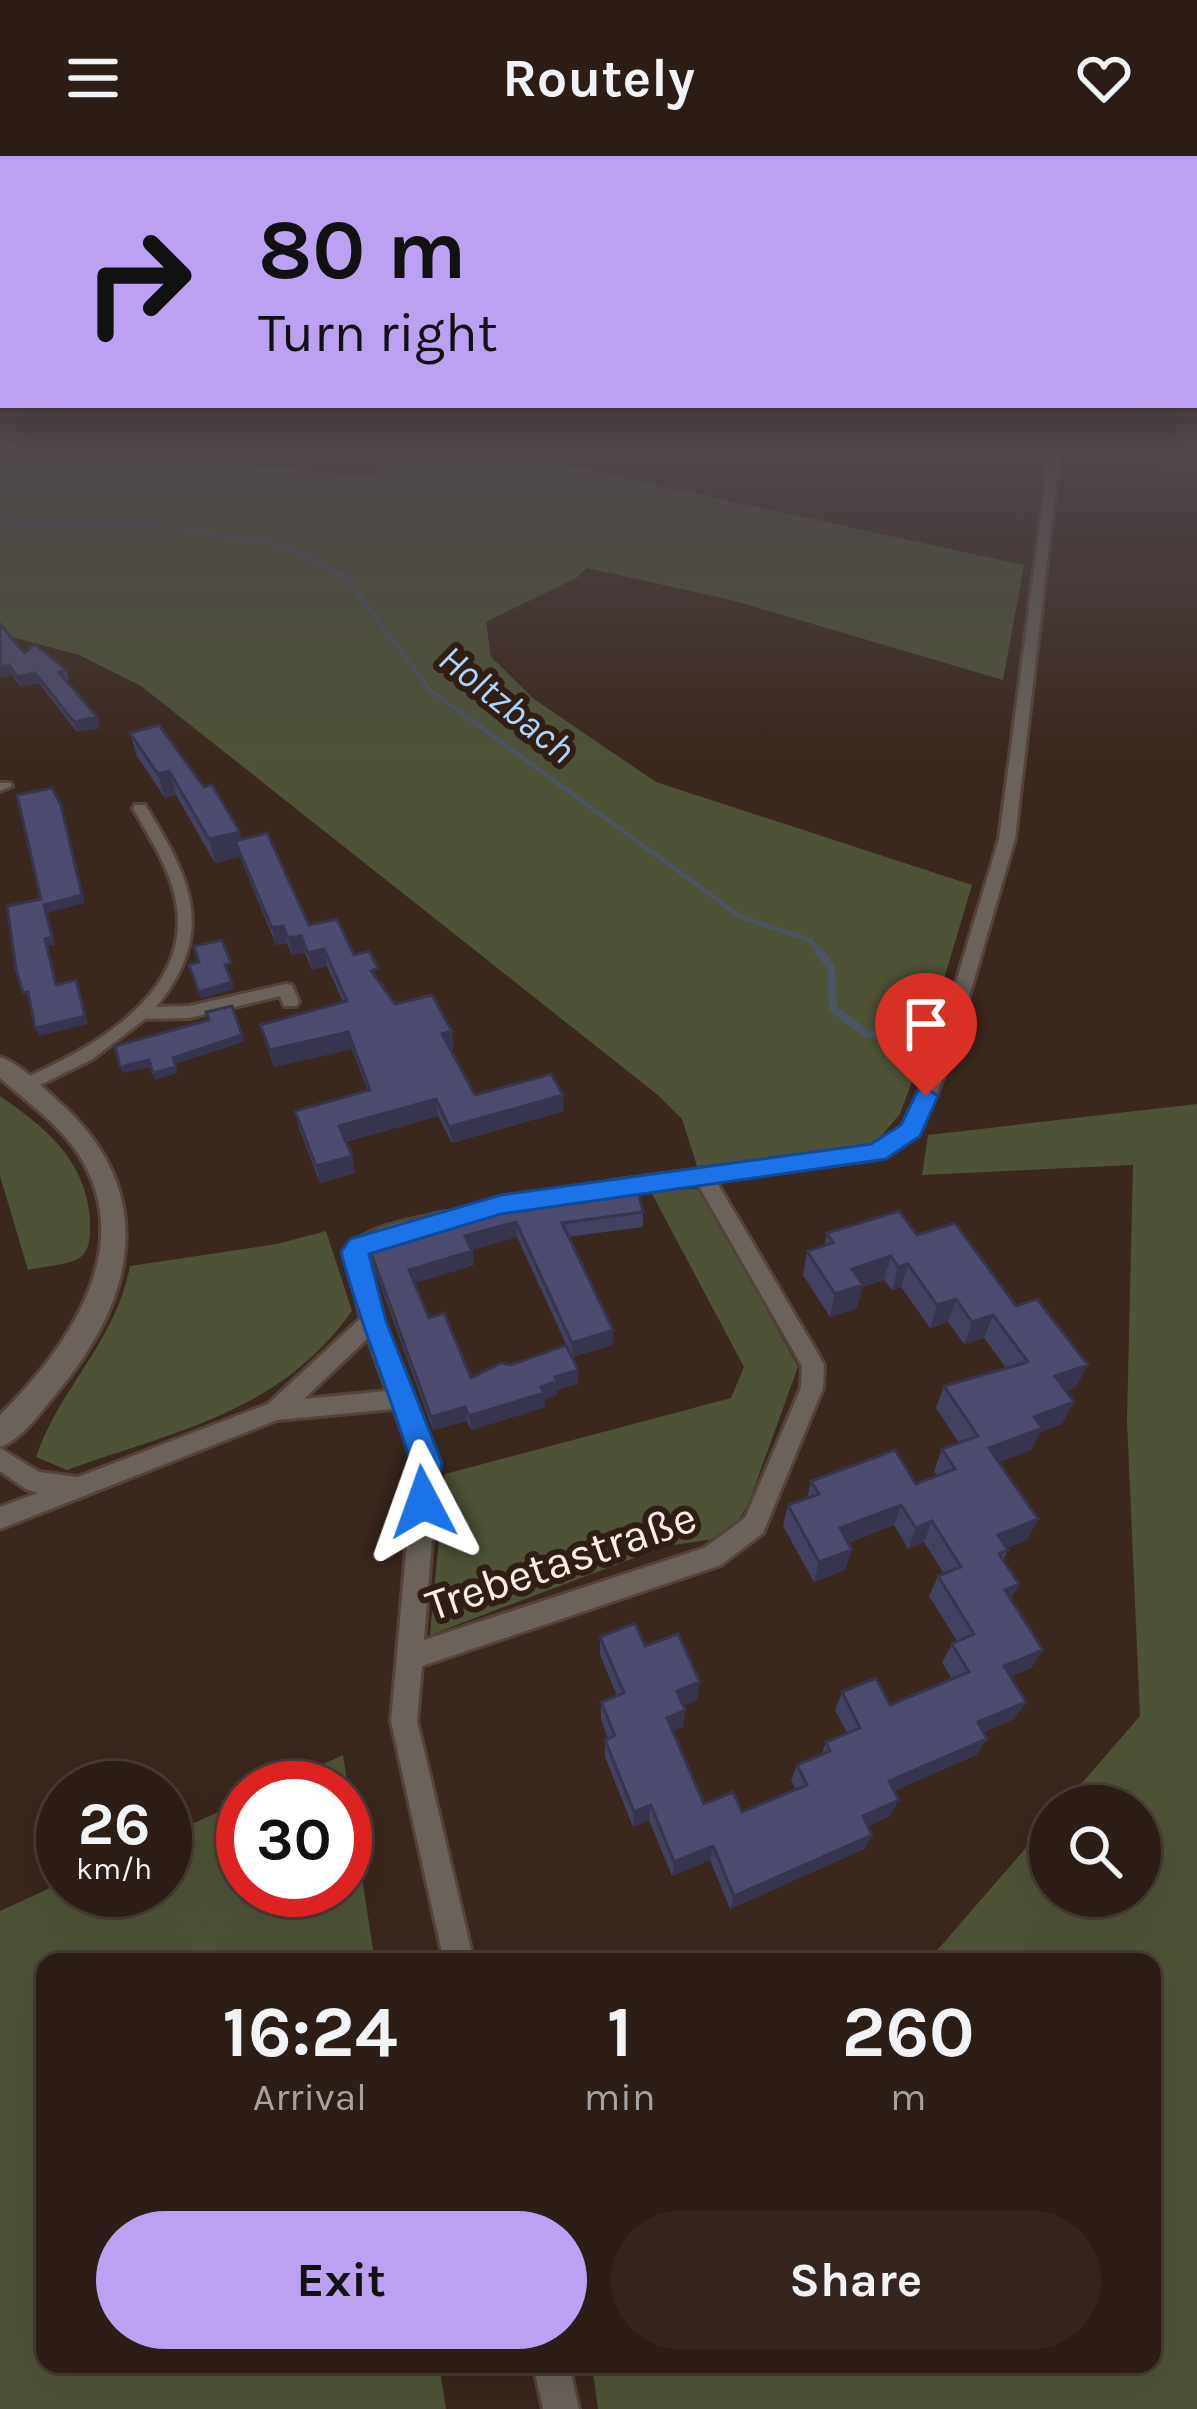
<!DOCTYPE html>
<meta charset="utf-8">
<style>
:root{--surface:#2c1d16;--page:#34261f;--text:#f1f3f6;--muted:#a6a2a1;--line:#483b35;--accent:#bca0f2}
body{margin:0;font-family:Karla,sans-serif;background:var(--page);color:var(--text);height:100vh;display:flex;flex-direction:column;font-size:45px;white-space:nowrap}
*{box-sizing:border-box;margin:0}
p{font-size:39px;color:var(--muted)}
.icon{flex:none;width:66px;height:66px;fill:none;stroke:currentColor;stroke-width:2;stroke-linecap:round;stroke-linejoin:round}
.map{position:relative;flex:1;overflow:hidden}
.panel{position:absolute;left:36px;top:1797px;width:1125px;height:420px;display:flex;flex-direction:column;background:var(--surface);border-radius:24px;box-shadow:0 12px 48px #0002,0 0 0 3px var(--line)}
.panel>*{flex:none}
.top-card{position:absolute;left:0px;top:0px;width:1197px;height:252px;box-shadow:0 12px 48px #0002,0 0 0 3px var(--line);background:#bca0f2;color:#111;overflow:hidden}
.controls{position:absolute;left:1029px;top:1629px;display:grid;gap:24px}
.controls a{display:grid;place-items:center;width:132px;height:132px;border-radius:50%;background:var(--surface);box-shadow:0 12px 48px #0002,0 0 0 3px var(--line);font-size:60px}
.speed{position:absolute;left:36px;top:1605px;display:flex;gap:24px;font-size:60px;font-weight:700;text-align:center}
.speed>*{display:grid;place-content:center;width:156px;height:156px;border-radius:50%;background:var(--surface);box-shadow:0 12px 48px #0002,0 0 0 3px var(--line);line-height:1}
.speed small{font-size:30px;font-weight:400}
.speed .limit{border:18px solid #d22;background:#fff;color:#111}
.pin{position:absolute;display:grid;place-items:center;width:102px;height:102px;color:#fff;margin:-123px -51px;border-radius:50% 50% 50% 0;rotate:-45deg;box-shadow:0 0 12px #0007}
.pin .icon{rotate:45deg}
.me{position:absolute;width:132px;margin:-66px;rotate:356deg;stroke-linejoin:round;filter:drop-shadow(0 0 9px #0008)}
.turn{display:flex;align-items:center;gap:42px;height:252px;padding:0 60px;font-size:54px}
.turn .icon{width:156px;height:156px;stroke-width:2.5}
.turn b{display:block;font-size:84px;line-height:102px}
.eta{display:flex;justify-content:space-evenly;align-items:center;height:204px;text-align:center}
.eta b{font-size:72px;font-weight:700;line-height:84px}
.button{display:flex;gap:24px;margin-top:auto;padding:24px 60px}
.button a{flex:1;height:138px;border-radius:72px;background:var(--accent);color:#111;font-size:48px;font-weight:700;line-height:138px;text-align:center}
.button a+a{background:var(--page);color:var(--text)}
header{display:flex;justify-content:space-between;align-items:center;height:156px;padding:0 60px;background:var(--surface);font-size:54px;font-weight:700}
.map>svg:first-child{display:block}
</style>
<header><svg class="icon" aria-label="menu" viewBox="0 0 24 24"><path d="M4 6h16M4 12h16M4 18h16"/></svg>Routely<svg class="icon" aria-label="heart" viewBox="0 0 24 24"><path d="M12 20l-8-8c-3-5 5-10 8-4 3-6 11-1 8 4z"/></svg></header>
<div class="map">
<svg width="1197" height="2253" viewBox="0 0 1197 2253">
<rect width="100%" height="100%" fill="#3a271d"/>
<path fill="#4e5338" d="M 0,293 L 92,293 L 372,322 L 407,293 L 491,293 L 1024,409 L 1003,524 L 735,445 L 587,412 L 576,422 L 486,466 L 491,501 L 534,543 L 656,626 L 972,729 L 919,907 L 900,958 L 882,979 L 867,991 L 697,1010 L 682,963 L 659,940 L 141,530 L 79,499 L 0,478 Z
M 0,940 C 46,972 86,1004 90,1064 C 90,1076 91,1092 82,1100 C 70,1110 43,1110 28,1114 L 0,1020 Z
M 1197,948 L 1197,2253 L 598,2253 L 592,2208 L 1152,2208 L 1152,1806 L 927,1806 L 1050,1664 L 1050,1740 L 1140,1740 L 1140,1650 L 1062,1650 L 1140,1560 L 1127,1265 L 1133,1009 L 922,1019 L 928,979 Z
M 700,1033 L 798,1211 L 749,1346 L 729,1381 L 666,1390 L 430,1479 L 445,1318 L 731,1242 L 744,1211 L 650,1034 Z
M 326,1075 L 352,1155 C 279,1257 178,1274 67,1314 L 36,1301 C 59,1233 117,1183 130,1110 L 277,1088 Z
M 343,1599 L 375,1806 L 45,1806 L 45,2208 L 439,2208 L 446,2253 L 0,2253 L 0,1755 L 63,1726 L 63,1734 L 165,1734 L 165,1680 L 243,1645 L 243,1734 L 345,1734 L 345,1632 L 271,1632 Z"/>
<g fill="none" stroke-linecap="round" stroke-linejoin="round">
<path stroke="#4b5563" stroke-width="4.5" d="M 0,366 L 167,371 L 285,389 L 346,422 L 430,534 L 741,761 L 810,784 L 821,798"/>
<path stroke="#4b5563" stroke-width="8" d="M 819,795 L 831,811 L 833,853 L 867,878 L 924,873"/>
<g stroke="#554339" stroke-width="6">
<path id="minor" d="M 1050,293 L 1060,293 L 1015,683 L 950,906 L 921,974 L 877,1003 L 716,1025 L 821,1203 L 824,1209 L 823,1232 L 763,1377 L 721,1409 L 422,1510 L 417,1565 L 474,1806 L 444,1806 L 391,1565 L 414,1307 L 394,1253 L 277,1264 L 0,1373 L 0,1351 L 38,1337 L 26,1333 L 0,1315 L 0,1292 L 39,1316 L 78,1321 L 268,1248 L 361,1162 L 344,1096 C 366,1068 412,1065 445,1056 L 455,1064 L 452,1069 L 378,1089 L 365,1099 L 383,1165 L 438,1307 L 424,1484 L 704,1392 L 745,1362 L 801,1232 L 802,1210 L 697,1027 L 611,1039 L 601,1032 L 611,1025 L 872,990 L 904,970 L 932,906 L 999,683 ZM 368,1182 L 387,1235 L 304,1243 Z
M 0,627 L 10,627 L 12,630 L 0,635 Z
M 135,649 L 145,649 C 191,723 217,776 156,851 L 189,850 L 286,828 L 292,829 L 299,846 L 296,850 L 284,850 L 280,840 L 189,862 L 145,863 L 91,904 L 30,934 L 16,934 L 14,930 L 16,926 C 82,897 180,848 178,763 C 177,722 152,686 133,652 Z
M 533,2208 L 569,2208 L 579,2253 L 543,2253 Z"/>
</g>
<g stroke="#554339" stroke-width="6">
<path id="tertiary" d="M 0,901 C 21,908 42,931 59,946 C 161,1037 135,1145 54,1240 C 39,1258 22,1283 0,1291 L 0,1259 C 66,1194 139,1092 79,999 C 59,968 27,946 0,922 Z"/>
</g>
<use href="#minor" fill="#6a625b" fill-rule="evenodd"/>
<use href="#tertiary" fill="#6a625b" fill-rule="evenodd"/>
</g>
<path fill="#42415f" d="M 24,497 L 66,514 L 69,524 L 66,525 L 100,572 L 77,576 L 39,527 L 21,531 L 12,519 L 0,522 Z
M 130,577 L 242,683 L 309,769 L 354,799 L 380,828 L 395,848 L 454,892 L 450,893 L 475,939 L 564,955 L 452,987 L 438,960 L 345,986 L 352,1000 L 355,1017 L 320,1027 L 299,972 L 295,955 L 368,935 L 352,893 L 274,911 L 260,869 L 343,846 L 327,810 L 312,814 L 305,797 L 292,799 L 287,787 L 276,789 L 240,701 L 215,707 L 176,639 L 165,642 L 137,600 Z
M 507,1045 L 643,1056 L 643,1071 L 568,1081 L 613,1189 L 572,1201 L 517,1081 L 472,1094 L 474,1109 L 415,1127 L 429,1162 L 471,1222 L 578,1214 L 578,1228 L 557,1234 L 557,1239 L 544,1244 L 545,1251 L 471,1274 L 467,1265 L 433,1274 L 370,1101 L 367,1086 Z
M 827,1077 L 917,1079 L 1076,1231 L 1065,1235 L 1062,1268 L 1040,1276 L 1031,1294 L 999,1306 L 1038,1363 L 1027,1384 L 1007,1392 L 1008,1394 L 1003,1404 L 1019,1428 L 1011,1443 L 1043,1494 L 1031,1512 L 1010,1521 L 1026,1546 L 1014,1563 L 984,1576 L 987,1583 L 976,1599 L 894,1635 L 890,1660 L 868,1670 L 872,1679 L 864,1693 L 730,1753 L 710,1704 L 672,1720 L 649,1664 L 633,1671 L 605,1601 L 605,1584 L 608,1583 L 601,1563 L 601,1546 L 617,1540 L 600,1499 L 600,1481 L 645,1490 L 697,1544 L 683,1549 L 685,1554 L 683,1571 L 673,1575 L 704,1648 L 742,1656 L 796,1634 L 791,1625 L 797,1609 L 821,1599 L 826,1586 L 847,1577 L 835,1554 L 842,1536 L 890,1549 L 952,1523 L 942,1506 L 952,1488 L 957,1485 L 929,1440 L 938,1420 L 944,1418 L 924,1386 L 908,1393 L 894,1369 L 848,1387 L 845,1414 L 814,1426 L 783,1370 L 788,1349 L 807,1342 L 811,1325 L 916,1328 L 937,1320 L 934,1315 L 942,1293 L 959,1287 L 936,1252 L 944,1230 L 1006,1212 L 984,1182 L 964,1188 L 948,1166 L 930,1172 L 901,1131 L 892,1134 L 884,1124 L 862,1131 L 857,1152 L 830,1161 L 803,1119 L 807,1095 L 824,1090 Z"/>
<path fill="#36354d" d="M 9,509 L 12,519 L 0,522 L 0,511 Z
M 35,517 L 39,527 L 21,531 L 17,521 Z
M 97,561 L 100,572 L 77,576 L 74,566 Z
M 169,615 L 176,639 L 165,642 L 158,618 Z
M 63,656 L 85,747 L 47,757 L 55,789 L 48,790 L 59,837 L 45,783 L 44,749 Z
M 240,676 L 246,700 L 235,685 L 240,701 L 215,707 L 209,683 Z
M 283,770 L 287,787 L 276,789 L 272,772 Z
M 301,780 L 305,797 L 292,799 L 288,782 Z
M 324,793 L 327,810 L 312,814 L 308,797 Z
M 76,824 L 88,868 L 39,880 L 35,872 Z
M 232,826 L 234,833 L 201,843 L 199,836 Z
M 452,875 L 454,892 L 444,895 L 442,878 Z
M 348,876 L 352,893 L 274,911 L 270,894 Z
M 242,879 L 244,886 L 175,908 L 173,902 Z
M 149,904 L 151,911 L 123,917 L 120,911 Z
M 176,911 L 178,917 L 155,924 L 153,917 Z
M 563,939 L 564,955 L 452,987 L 449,971 Z
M 436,943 L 438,960 L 342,986 L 339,970 Z
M 352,1000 L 355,1017 L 320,1027 L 316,1010 Z
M 516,1066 L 517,1081 L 467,1095 L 465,1080 Z
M 472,1095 L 474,1109 L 412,1128 L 409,1114 Z
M 891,1100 L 884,1124 L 862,1131 L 857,1152 L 830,1161 L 835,1138 L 852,1113 Z
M 908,1108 L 901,1131 L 892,1134 L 898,1111 Z
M 956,1143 L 948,1166 L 930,1172 L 937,1149 Z
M 993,1159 L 984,1182 L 964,1188 L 972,1166 Z
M 613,1174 L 613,1189 L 572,1201 L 572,1187 Z
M 1088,1209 L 1076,1231 L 1044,1243 L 1055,1220 Z
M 578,1214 L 578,1228 L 557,1234 L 557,1239 L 544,1244 L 545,1251 L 471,1274 L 469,1260 L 541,1231 L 555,1221 Z
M 1074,1246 L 1062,1268 L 1040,1276 L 1031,1294 L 979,1313 L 989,1292 L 1034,1261 Z
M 465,1251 L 467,1265 L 433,1274 L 431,1261 Z
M 901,1349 L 894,1369 L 833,1392 L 840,1372 Z
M 1038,1363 L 1027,1384 L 988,1399 L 998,1379 Z
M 932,1365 L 924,1386 L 908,1393 L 916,1372 Z
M 852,1394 L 845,1414 L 814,1426 L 819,1406 Z
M 1019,1428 L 1008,1448 L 1005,1434 Z
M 1043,1494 L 1031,1512 L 993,1528 L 1004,1510 Z
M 700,1526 L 697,1544 L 674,1552 L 677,1535 Z
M 1026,1546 L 1014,1563 L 967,1583 L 978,1566 Z
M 685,1554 L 683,1571 L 665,1579 L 667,1562 Z
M 987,1583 L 976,1599 L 881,1641 L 889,1625 Z
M 899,1644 L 890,1660 L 855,1675 L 863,1660 Z
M 651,1649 L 649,1664 L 633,1671 L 634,1656 Z
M 872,1679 L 864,1693 L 730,1753 L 734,1740 Z
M 713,1690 L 710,1704 L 672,1720 L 674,1706 Z"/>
<path fill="#4d4c6e" stroke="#36354d" stroke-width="3" d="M 0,468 L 24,497 L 35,488 L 66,514 L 59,516 L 97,561 L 74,566 L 35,517 L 17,521 L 9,509 L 0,511 Z
M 159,569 L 204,631 L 212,629 L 240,676 L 209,683 L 169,615 L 158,618 L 130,577 Z
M 52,632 L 61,649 L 82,739 L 44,749 L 52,781 L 45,783 L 56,829 L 76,824 L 85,860 L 35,872 L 28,836 L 23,837 L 16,813 L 7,750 L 41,743 L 17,639 Z
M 267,677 L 309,769 L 337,763 L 354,799 L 369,795 L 378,812 L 371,815 L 395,848 L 432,839 L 452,875 L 442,878 L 475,939 L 551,918 L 563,939 L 449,971 L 436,943 L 339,970 L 352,1000 L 316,1010 L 295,955 L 370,934 L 348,876 L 270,894 L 260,869 L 347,845 L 324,793 L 308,797 L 301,780 L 288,782 L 283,770 L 272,772 L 235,685 Z
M 222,784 L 231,807 L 225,809 L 232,826 L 199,836 L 189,809 L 199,806 L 194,790 Z
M 232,850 L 242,879 L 173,902 L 176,911 L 153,917 L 149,904 L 120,911 L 115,890 L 209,864 L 206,856 Z
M 636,1027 L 643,1056 L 562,1067 L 613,1174 L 572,1187 L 516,1066 L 465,1080 L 472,1095 L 409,1114 L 429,1162 L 444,1157 L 471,1222 L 501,1207 L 511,1209 L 566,1189 L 578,1214 L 555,1221 L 557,1225 L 541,1231 L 544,1237 L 469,1260 L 465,1251 L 431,1261 L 367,1086 L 507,1045 Z
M 899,1055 L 917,1079 L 955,1067 L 1016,1150 L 1037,1143 L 1088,1209 L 1055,1220 L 1074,1246 L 1034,1261 L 1042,1272 L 989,1292 L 1038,1363 L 998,1379 L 1008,1394 L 999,1398 L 1019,1428 L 1005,1434 L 1043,1494 L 1004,1510 L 1026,1546 L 978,1566 L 987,1583 L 889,1625 L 899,1644 L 863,1660 L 872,1679 L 734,1740 L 713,1690 L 674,1706 L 651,1649 L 634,1656 L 605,1584 L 615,1580 L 601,1546 L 624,1537 L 600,1481 L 635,1467 L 645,1490 L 678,1478 L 700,1526 L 677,1535 L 685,1554 L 667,1562 L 704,1648 L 733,1636 L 742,1656 L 807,1629 L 797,1609 L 830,1595 L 826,1586 L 860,1572 L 842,1536 L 876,1522 L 890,1549 L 969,1516 L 952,1488 L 974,1478 L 938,1420 L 961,1411 L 932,1365 L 916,1372 L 901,1349 L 840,1372 L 852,1394 L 819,1406 L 788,1349 L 819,1338 L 811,1325 L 895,1294 L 916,1328 L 955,1313 L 942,1293 L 978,1280 L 944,1230 L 1028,1206 L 993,1159 L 972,1166 L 956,1143 L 937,1149 L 908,1108 L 898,1111 L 891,1100 L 852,1113 L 863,1129 L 835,1138 L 807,1095 L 833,1087 L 827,1077 Z"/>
<linearGradient id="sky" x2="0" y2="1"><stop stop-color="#201510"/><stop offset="0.48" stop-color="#4f474c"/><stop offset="1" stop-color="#4f474c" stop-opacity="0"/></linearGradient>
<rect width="1197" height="608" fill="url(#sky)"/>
<path fill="#1a73e8" stroke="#114b97" stroke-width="3" d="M 926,932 L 938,940 L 920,980 L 886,1003 L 501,1058 L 369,1098 L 386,1165 L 442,1307 L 434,1356 L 423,1360 L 412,1356 C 403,1338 414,1319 409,1301 C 388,1231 359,1166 341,1096 L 350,1083 L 501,1039 L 871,988 L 901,969 L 918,934 Z"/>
<g text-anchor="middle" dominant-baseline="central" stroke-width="12" stroke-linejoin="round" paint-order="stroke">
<g font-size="39" font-style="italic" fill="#afd4fb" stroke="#301e14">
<text transform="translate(507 548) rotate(39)">Holtzbach</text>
</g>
<g font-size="45" fill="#fbeee8" stroke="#301e14">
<text transform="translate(561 1405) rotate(-19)">Trebetastraße</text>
</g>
</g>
</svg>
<div class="controls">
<a><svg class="icon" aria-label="search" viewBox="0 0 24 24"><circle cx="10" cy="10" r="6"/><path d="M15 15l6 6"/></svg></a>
</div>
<div class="speed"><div>26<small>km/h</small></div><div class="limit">30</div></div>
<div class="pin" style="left:926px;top:940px;background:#d93025"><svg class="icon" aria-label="arrive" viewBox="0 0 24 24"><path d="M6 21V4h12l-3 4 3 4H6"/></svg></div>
<svg class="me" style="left:423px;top:1346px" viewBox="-20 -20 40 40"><path d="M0-17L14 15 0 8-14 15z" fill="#1a73e8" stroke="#fff" stroke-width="4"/></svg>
<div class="top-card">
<div class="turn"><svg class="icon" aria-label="right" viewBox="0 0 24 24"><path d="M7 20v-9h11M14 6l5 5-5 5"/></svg><div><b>80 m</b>Turn right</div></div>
</div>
<section class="panel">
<div class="eta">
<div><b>16:24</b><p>Arrival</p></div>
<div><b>1</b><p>min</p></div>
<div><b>260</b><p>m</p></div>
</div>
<div class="button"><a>Exit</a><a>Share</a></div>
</section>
</div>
